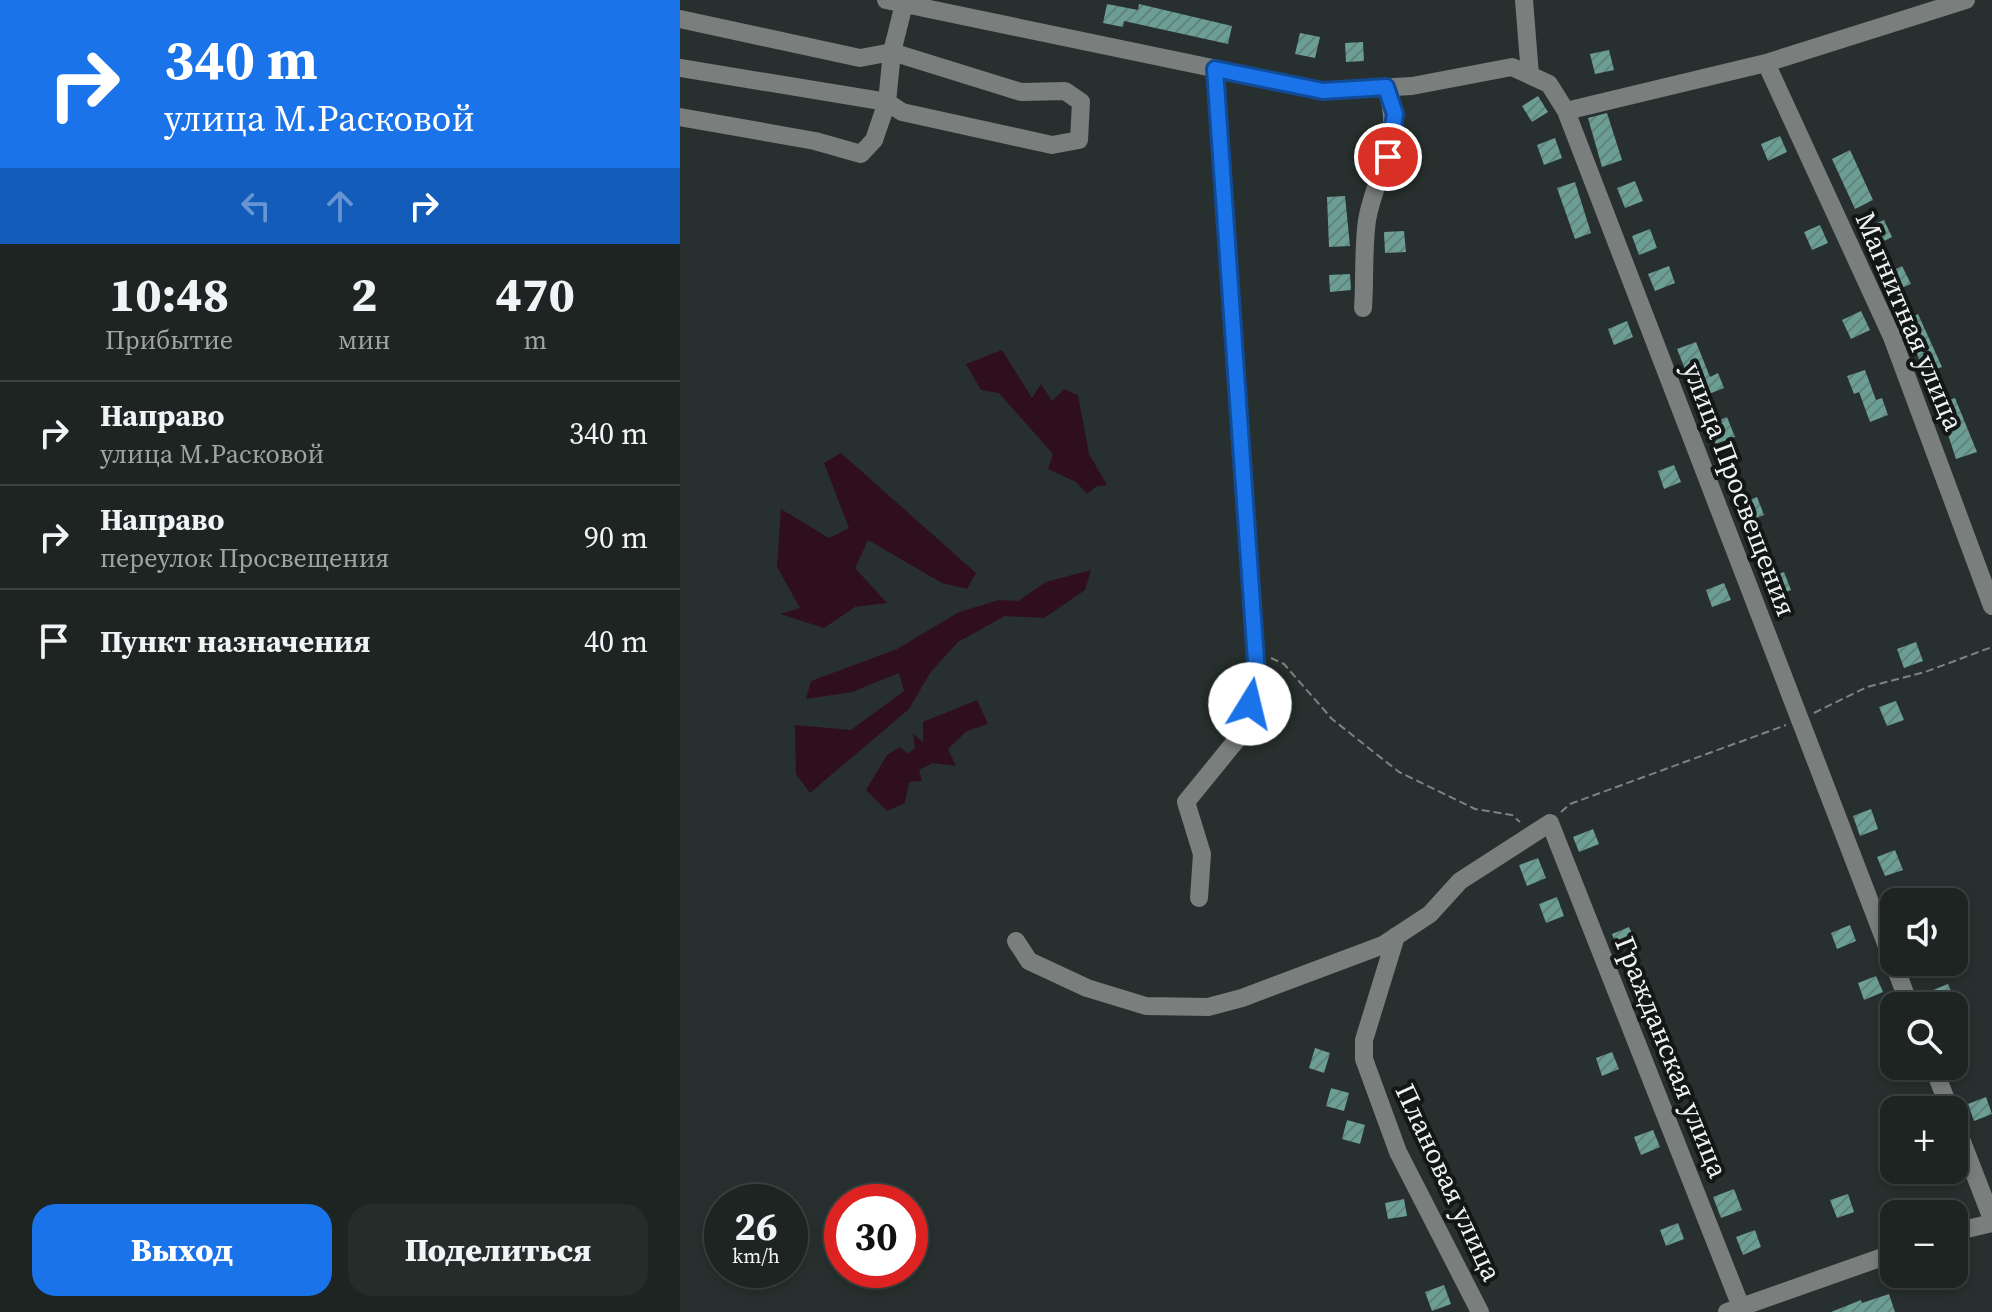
<!DOCTYPE html>
<html lang="ru">
<meta charset="utf-8">
<style>
:root{--surface:#1d2422;--page:#252c2a;--text:#f1f3f6;--muted:#a0a4a5;--line:#3b4140;--accent:#1a73e8}
body{margin:0;font-family:"Source Serif 4",serif;background:var(--page);color:var(--text);height:100vh;display:flex;flex-direction:column;font-size:30px;white-space:nowrap}
*{box-sizing:border-box;margin:0}
p{font-size:26px;color:var(--muted)}
.icon{flex:none;width:44px;height:44px;fill:none;stroke:currentColor;stroke-width:2;stroke-linecap:round;stroke-linejoin:round}
.map{position:relative;flex:1;overflow:hidden}
.panel{display:flex;flex-direction:column;background:var(--surface);width:680px}
.panel>*{flex:none}
.guide{background:#1a73e8;color:#fff;overflow:hidden}
.tools{position:absolute;left:1200px;top:888px;display:grid;gap:16px}
.tools a{display:grid;place-items:center;width:88px;height:88px;border-radius:16px;background:var(--surface);box-shadow:0 4px 12px #0003,0 0 0 2px var(--line);font-size:40px}
.speed{position:absolute;left:24px;top:1184px;display:flex;gap:16px;font-size:40px;font-weight:700;text-align:center}
.speed>*{display:grid;place-content:center;width:104px;height:104px;border-radius:50%;background:var(--surface);box-shadow:0 4px 12px #0003,0 0 0 2px var(--line);line-height:1}
.speed small{font-size:20px;font-weight:400}
.speed .limit{border:12px solid #d22;background:#fff;color:#111}
.pin{position:absolute;display:grid;place-items:center;width:68px;height:68px;color:#fff;margin:-34px;border:4px solid #fff;border-radius:50%;box-shadow:0 2px 8px #0007}
.me{position:absolute;width:88px;margin:-44px;rotate:9deg;stroke-linejoin:round;filter:drop-shadow(0 0 6px #0008)}
.turn{display:flex;align-items:center;gap:28px;height:168px;padding:0 32px;font-size:36px}
.turn .icon{width:104px;height:104px;stroke-width:2.5}
.turn b{display:block;font-size:56px;line-height:68px}
.lanes{display:flex;align-items:center;height:76px;padding:0 32px;background:#0003;justify-content:center;gap:40px;direction:ltr}
.lanes .off{opacity:.35}
.eta{display:flex;justify-content:space-evenly;align-items:center;height:136px;text-align:center}
.eta b{font-size:48px;font-weight:800;line-height:56px}
.primary-button{display:flex;gap:16px;margin-top:auto;padding:16px 32px}
.primary-button a{flex:1;height:92px;border-radius:24px;background:var(--accent);color:#fff;font-size:32px;font-weight:800;line-height:92px;text-align:center}
.primary-button a+a{background:var(--page);color:var(--text)}
ul{padding:0;list-style:none}
li{display:flex;align-items:center;gap:24px;height:104px;padding:0 32px;border-top:2px solid var(--line)}
li div{flex:1}
li b{display:block;font-size:30px}
li em{font-style:normal}
main{display:flex;flex:1;min-height:0}
.map>svg:first-child{display:block}
</style>
<main>
<section class="panel">
<div class="guide">
<div class="turn"><svg class="icon" aria-label="right" viewBox="0 0 24 24"><path d="M7 20v-9h11M14 6l5 5-5 5"/></svg><div><b>340 m</b>улица М.Расковой</div></div>
<div class="lanes"><svg class="icon off" aria-label="left" viewBox="0 0 24 24"><path d="M17 20v-9H6M10 6l-5 5 5 5"/></svg><svg class="icon off" aria-label="ahead" viewBox="0 0 24 24"><path d="M12 20V5M6 11l6-6 6 6"/></svg><svg class="icon" aria-label="right" viewBox="0 0 24 24"><path d="M7 20v-9h11M14 6l5 5-5 5"/></svg></div>
</div>
<div class="eta">
<div><b>10:48</b><p>Прибытие</p></div>
<div><b>2</b><p>мин</p></div>
<div><b>470</b><p>m</p></div>
</div>
<ul>
<li><svg class="icon" aria-label="right" viewBox="0 0 24 24"><path d="M7 20v-9h11M14 6l5 5-5 5"/></svg><div><b>Направо</b><p>улица М.Расковой</p></div><em>340 m</em></li>
<li><svg class="icon" aria-label="right" viewBox="0 0 24 24"><path d="M7 20v-9h11M14 6l5 5-5 5"/></svg><div><b>Направо</b><p>переулок Просвещения</p></div><em>90 m</em></li>
<li><svg class="icon" aria-label="arrive" viewBox="0 0 24 24"><path d="M6 21V4h12l-3 4 3 4H6"/></svg><div><b>Пункт назначения</b></div><em>40 m</em></li>
</ul>
<div class="primary-button"><a>Выход</a><a>Поделиться</a></div>
</section>
<div class="map">
<svg width="1312" height="1312" viewBox="0 0 1312 1312">
<defs>
<pattern id="building-hatch" width="6" height="6" patternUnits="userSpaceOnUse" patternTransform="scale(2)"><rect width="6" height="6" fill="#6c9e94"/><path d="M-1 1l2-2M0 6l6-6M5 7l2-2" fill="none" stroke="#61847e"/></pattern>
</defs>
<rect width="100%" height="100%" fill="#27302e"/>
<path fill="#300f1c" d="M 322,350 L 352,398 L 361,384 L 372,401 L 384,389 L 398,395 L 409,454 L 427,485 L 417,486 L 407,494 L 396,482 L 368,469 L 373,454 L 319,393 L 301,390 L 286,364 Z
M 161,453 L 296,573 L 287,589 L 262,583 L 188,540 L 175,568 L 207,603 L 175,607 L 144,628 L 100,614 L 120,608 L 97,567 L 101,509 L 149,538 L 169,528 L 144,463 Z
M 411,570 L 405,590 L 364,618 L 325,616 L 278,642 L 250,673 L 229,709 L 130,793 L 116,774 L 115,725 L 171,730 L 224,691 L 219,673 L 172,692 L 126,699 L 131,681 L 217,649 L 279,612 L 319,600 L 338,601 L 366,582 Z
M 297,700 L 308,724 L 287,731 L 268,749 L 276,766 L 253,763 L 239,770 L 242,781 L 229,782 L 225,803 L 207,811 L 186,790 L 207,755 L 220,747 L 228,754 L 235,748 L 233,734 L 243,742 L 243,722 Z"/>
<path fill="url(#building-hatch)" d="M 427,4 L 458,10 L 459,4 L 552,26 L 548,44 L 444,21 L 443,27 L 423,23 Z
M 620,33 L 640,37 L 635,58 L 615,54 Z
M 683,42 L 684,61 L 666,62 L 665,43 Z
M 929,50 L 934,70 L 915,74 L 910,54 Z
M 858,96 L 868,112 L 852,122 L 842,106 Z
M 927,113 L 942,160 L 922,167 L 908,118 Z
M 1100,136 L 1107,152 L 1088,161 L 1081,144 Z
M 875,138 L 882,158 L 864,165 L 857,145 Z
M 1170,150 L 1193,200 L 1175,209 L 1152,159 Z
M 955,181 L 963,201 L 945,208 L 937,188 Z
M 895,182 L 911,233 L 895,239 L 877,188 Z
M 665,196 L 670,246 L 649,247 L 647,197 Z
M 1204,220 L 1212,237 L 1196,245 L 1188,227 Z
M 1140,225 L 1148,243 L 1132,250 L 1124,232 Z
M 970,229 L 977,248 L 959,255 L 952,236 Z
M 724,231 L 726,252 L 705,253 L 704,232 Z
M 989,266 L 995,283 L 975,291 L 968,274 Z
M 1222,266 L 1231,284 L 1212,292 L 1204,275 Z
M 670,274 L 671,290 L 650,292 L 649,275 Z
M 1181,311 L 1190,330 L 1171,339 L 1162,320 Z
M 1238,314 L 1262,367 L 1244,373 L 1232,340 L 1229,342 L 1220,323 Z
M 947,321 L 953,337 L 934,345 L 928,329 Z
M 1016,342 L 1030,377 L 1038,373 L 1044,388 L 1024,396 L 1013,366 L 1005,369 L 997,349 Z
M 1185,370 L 1196,400 L 1202,398 L 1208,415 L 1190,422 L 1179,392 L 1174,394 L 1167,376 Z
M 1275,398 L 1297,452 L 1276,459 L 1258,404 Z
M 1047,417 L 1055,437 L 1035,444 L 1028,425 Z
M 994,465 L 1001,482 L 984,489 L 978,471 Z
M 1077,497 L 1084,515 L 1066,522 L 1059,504 Z
M 1104,572 L 1111,590 L 1093,597 L 1086,579 Z
M 1044,583 L 1051,600 L 1032,607 L 1026,590 Z
M 1236,642 L 1243,661 L 1224,668 L 1217,649 Z
M 1216,701 L 1224,720 L 1207,726 L 1199,707 Z
M 1191,809 L 1198,829 L 1180,836 L 1173,816 Z
M 913,829 L 919,844 L 899,852 L 893,837 Z
M 1215,850 L 1223,870 L 1205,876 L 1197,857 Z
M 858,858 L 866,878 L 847,886 L 839,865 Z
M 877,897 L 884,916 L 866,923 L 859,904 Z
M 1170,925 L 1176,941 L 1157,949 L 1151,933 Z
M 949,927 L 956,943 L 938,950 L 932,934 Z
M 1196,976 L 1203,992 L 1184,1000 L 1178,983 Z
M 1268,984 L 1275,1001 L 1253,1006 L 1248,992 Z
M 635,1048 L 650,1053 L 644,1073 L 629,1068 Z
M 932,1052 L 939,1069 L 922,1076 L 916,1058 Z
M 651,1088 L 669,1093 L 664,1111 L 646,1106 Z
M 1306,1097 L 1312,1114 L 1294,1121 L 1288,1104 Z
M 667,1120 L 685,1125 L 680,1144 L 662,1139 Z
M 973,1130 L 980,1147 L 961,1155 L 954,1137 Z
M 1054,1189 L 1062,1210 L 1041,1218 L 1033,1197 Z
M 1168,1194 L 1174,1212 L 1157,1218 L 1150,1200 Z
M 724,1199 L 727,1216 L 708,1219 L 705,1203 Z
M 998,1223 L 1004,1239 L 986,1246 L 980,1230 Z
M 1075,1230 L 1081,1247 L 1063,1255 L 1056,1237 Z
M 764,1285 L 771,1304 L 752,1311 L 745,1292 Z
M 1209,1294 L 1215,1312 L 1151,1312 L 1181,1300 L 1182,1303 Z"/>
<g fill="none" stroke-linecap="round" stroke-linejoin="round">
<path stroke="#7c8382" stroke-width="2" stroke-dasharray="8 4" stroke-linecap="butt" d="M 591,658 L 604,664 L 652,719 L 719,772 L 795,809 L 832,815 L 840,822
M 1134,713 L 1187,687 L 1245,672 L 1312,647
M 881,812 L 890,804 L 1106,725"/>
<path stroke="#7a7e7d" stroke-width="18" d="M 206,0 L 643,91 L 732,86 L 832,67 L 869,84 L 886,111 L 1230,1006
M 844,0 L 850,75
M 0,19 L 180,58 L 212,52 L 341,92 L 385,91 L 401,102 L 399,140 L 372,145 L 222,112 L 207,102 L 212,52 L 224,4
M 1086,63 L 1212,337 L 1312,606
M 0,68 L 207,102 L 194,140 L 181,154 L 135,141 L 0,117
M 886,111 L 1086,63 L 1286,0
M 683,308 C 685,280 683,249 687,220 C 696,169 725,144 706,87
M 519,898 L 522,854 L 506,802 L 563,732 L 577,676 L 535,69
M 716,936 L 684,1040 L 684,1059 L 718,1152 L 800,1312
M 336,941 L 349,961 L 407,988 L 466,1006 L 528,1007 L 562,998 L 703,945 L 750,914 L 780,881 L 870,823 L 1063,1312
M 1253,1066 L 1270,1110
M 1274,1121 L 1312,1219
M 1274,1232 L 1312,1223
M 1047,1312 L 1214,1253"/>
</g>
<g fill="none" stroke-linecap="round" stroke-linejoin="round">
<g stroke="#114b97" stroke-width="20">
<path id="route" d="M 570,704 L 577,676 L 535,69 L 643,91 L 706,87 L 715,114 L 708,157"/>
</g>
<use href="#route" stroke="#1a73e8" stroke-width="14"/>
</g>
<g text-anchor="middle" dominant-baseline="central" stroke-width="8" stroke-linejoin="round" paint-order="stroke">
<g font-size="28" fill="#eff4f3" stroke="#131716">
<text transform="translate(1230 321) rotate(67)">Магнитная улица</text>
<text transform="translate(1060 489) rotate(69)">улица Просвещения</text>
<text transform="translate(992 1057) rotate(68)">Гражданская улица</text>
<text transform="translate(769 1182) rotate(65)">Плановая улица</text>
</g>
</g>
</svg>
<div class="tools">
<a><svg class="icon" aria-label="sound" viewBox="0 0 24 24"><path d="M4 9h4l5-4v14l-5-4H4zM17 9q2 3 0 6"/></svg></a>
<a><svg class="icon" aria-label="search" viewBox="0 0 24 24"><circle cx="10" cy="10" r="6"/><path d="M15 15l6 6"/></svg></a>
<a>+</a>
<a>−</a>
</div>
<div class="speed"><div>26<small>km/h</small></div><div class="limit">30</div></div>
<div class="pin" style="left:708px;top:157px;background:#d93025"><svg class="icon" aria-label="arrive" viewBox="0 0 24 24"><path d="M6 21V4h12l-3 4 3 4H6"/></svg></div>
<svg class="me" style="left:570px;top:704px" viewBox="-20 -20 40 40"><circle r="19" fill="#fff"/><path d="M0-13L10 11 0 6-10 11z" fill="#1a73e8"/></svg>
</div>
</main>
